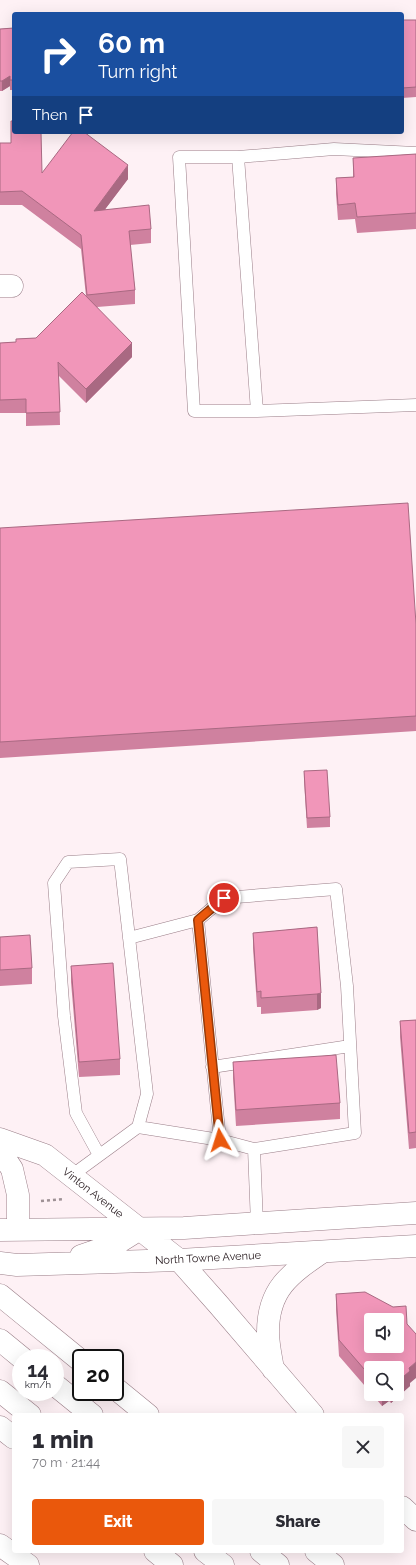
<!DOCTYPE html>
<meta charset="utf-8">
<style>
:root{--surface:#fff;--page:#f7f7f7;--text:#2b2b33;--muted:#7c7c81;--accent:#ea580c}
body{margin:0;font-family:Raleway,sans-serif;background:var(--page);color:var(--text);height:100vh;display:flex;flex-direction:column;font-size:15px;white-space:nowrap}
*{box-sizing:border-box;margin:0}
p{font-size:13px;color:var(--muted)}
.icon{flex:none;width:22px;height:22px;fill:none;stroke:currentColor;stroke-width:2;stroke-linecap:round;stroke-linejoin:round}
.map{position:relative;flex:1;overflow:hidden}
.drawer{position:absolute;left:12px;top:1413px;width:392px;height:140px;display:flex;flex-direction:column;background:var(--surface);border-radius:4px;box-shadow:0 4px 16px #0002}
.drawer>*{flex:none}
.top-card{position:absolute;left:12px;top:12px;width:392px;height:122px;border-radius:4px;box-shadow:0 4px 16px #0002;background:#1a4fa0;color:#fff;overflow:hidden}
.buttons{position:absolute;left:364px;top:1313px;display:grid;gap:8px}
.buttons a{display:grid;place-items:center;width:40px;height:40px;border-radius:4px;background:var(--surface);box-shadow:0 4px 16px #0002;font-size:20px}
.speed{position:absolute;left:12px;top:1349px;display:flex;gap:8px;font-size:20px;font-weight:700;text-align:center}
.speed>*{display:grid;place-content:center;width:52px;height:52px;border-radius:50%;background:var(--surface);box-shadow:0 4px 16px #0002;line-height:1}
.speed small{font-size:10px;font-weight:400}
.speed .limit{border:2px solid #111;border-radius:6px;background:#fff;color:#111}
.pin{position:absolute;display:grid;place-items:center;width:34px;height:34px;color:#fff;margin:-17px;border:2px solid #fff;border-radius:50%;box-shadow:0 1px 4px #0007}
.me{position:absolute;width:44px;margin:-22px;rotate:354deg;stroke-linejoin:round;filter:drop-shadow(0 0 3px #0008)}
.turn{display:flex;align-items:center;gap:14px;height:84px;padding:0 20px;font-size:18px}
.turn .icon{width:52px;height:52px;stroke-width:2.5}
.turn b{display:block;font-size:28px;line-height:34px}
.then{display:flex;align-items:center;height:38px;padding:0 20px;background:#0003;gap:8px;font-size:15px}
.round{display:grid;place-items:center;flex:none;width:42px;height:42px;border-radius:4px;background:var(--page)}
.overview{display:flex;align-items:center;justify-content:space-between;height:68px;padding:0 20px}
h1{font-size:24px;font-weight:800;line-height:30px}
.primary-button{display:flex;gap:8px;margin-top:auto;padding:8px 20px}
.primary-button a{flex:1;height:46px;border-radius:4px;background:var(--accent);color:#fff;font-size:16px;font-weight:800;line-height:46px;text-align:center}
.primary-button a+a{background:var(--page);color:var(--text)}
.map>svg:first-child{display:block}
</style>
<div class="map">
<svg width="416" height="1565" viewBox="0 0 416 1565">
<rect width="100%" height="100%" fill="#fef1f5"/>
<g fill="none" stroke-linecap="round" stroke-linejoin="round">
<g stroke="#9a7e88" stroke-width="13">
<path id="service" d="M 416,153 L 334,149 L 238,157 L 179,157 L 194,411 L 257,411 L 416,405
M 238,157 L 257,411
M 198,920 L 220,1140
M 129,938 L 198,920 L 224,898 L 336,889 L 347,986 L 355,1133 L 254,1149
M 212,1067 L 350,1046
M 138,1127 L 220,1140 L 254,1149 L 257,1224
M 71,1176 L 138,1127 L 147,1094 L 120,859 L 68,862 L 54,883 L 64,1016 L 76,1113 L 99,1155"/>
</g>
<g stroke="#9a7e88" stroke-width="23">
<path id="minor" d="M 0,286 L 12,286"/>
</g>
<g stroke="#9a7e88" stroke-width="23">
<path id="primary" d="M 0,1139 L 45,1155 L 179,1260
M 0,1151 L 12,1169 L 18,1195 L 18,1229
M 0,1230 L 184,1228 L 416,1213
M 81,1256 L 116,1244 L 140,1229
M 0,1263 L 17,1265 L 179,1260 L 416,1246"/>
</g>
<g stroke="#9a7e88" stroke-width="23">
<path id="motorway" d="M 179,1260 L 218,1304 L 313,1415
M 0,1295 L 81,1361
M 0,1340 L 22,1358
M 273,1369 C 271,1357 268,1344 268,1332 C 268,1289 290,1274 322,1252
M 55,1385 L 92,1415
M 115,1388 L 148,1415
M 0,1391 L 30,1415
M 0,1427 L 14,1438
M 402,1507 L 416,1520
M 0,1545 L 28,1565
M 155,1551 L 172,1565
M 205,1551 L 223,1565
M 261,1551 L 278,1565
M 316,1551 L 333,1565"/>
</g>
<path stroke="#9e9195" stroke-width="2.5" stroke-dasharray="3 3" stroke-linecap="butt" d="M 41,1201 L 64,1199"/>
<use href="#service" stroke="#fff" stroke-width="12"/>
<use href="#minor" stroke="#fff" stroke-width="22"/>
<use href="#primary" stroke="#fff" stroke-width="22"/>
<use href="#motorway" stroke="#fff" stroke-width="22"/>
</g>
<path fill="#cf819f" d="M 402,20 L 416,20 L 416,97 L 402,98 Z
M 14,28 L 14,90 L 10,90 L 10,86 L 2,91 L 0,91 L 0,29 Z
M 11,121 L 42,173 L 128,179 L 105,209 L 151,229 L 151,243 L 130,245 L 135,290 L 135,304 L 97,307 L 132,357 L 86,403 L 59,376 L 60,425 L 26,426 L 26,413 L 0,413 L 0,343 L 16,342 L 16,339 L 36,338 L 86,296 L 81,249 L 22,205 L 0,205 L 0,143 L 11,143 Z
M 416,154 L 416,229 L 357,233 L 355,219 L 338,220 L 336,194 L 336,178 L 353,177 L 353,158 Z
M 0,528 L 416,624 L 416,731 L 0,758 Z
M 304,771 L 330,817 L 330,827 L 307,828 L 304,781 Z
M 317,927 L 321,1008 L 317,1010 L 261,1014 L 261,1007 L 257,1007 L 253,948 L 253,933 Z
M 0,937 L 32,968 L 32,984 L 0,986 Z
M 71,966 L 120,1059 L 120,1075 L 79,1077 L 71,982 Z
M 416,1020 L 416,1148 L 409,1149 L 400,1037 L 400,1021 Z
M 233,1062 L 340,1103 L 340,1119 L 236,1126 L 233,1078 Z
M 336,1294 L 410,1383 L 410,1386 L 391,1403 L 389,1401 L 382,1406 L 372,1394 L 397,1394 L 397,1368 L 371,1368 L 371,1393 L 339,1356 L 336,1310 Z"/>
<path fill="#a96982" d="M 10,76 L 10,86 L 2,91 L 2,81 Z
M 128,165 L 128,179 L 94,224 L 94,211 Z
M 132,343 L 132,357 L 86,403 L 86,389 Z
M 321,993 L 321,1008 L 317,1010 L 317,994 Z
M 416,1362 L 416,1378 L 410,1383 L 410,1386 L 391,1403 L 391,1394 L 397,1394 L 397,1382 L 409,1368 Z
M 382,1394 L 389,1394 L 389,1401 L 382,1406 Z"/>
<path fill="#f196b9" stroke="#a96982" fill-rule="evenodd" d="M 402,20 L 416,20 L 416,87 L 402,88 Z
M 14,28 L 14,80 L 10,80 L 10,76 L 2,81 L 0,81 L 0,29 Z
M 11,121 L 14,121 L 14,132 L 41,132 L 42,173 L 73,132 L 84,132 L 128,165 L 94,211 L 149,205 L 151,229 L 129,231 L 135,290 L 87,295 L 81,235 L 22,191 L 0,192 L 0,143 L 11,143 Z
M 416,154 L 416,213 L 357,217 L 355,203 L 338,205 L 336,178 L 354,177 L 353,158 Z
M 82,292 L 132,343 L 86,389 L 58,362 L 60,412 L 26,413 L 26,399 L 0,400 L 0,343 L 16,342 L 16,339 L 36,338 Z
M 408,503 L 416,624 L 416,716 L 0,742 L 0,528 Z
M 327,770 L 330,817 L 307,818 L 304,771 Z
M 317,927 L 321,993 L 317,994 L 261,998 L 261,991 L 257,992 L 253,933 Z
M 30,935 L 32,968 L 0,970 L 0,937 Z
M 113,963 L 120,1059 L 79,1062 L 71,966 Z
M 416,1020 L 416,1132 L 409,1133 L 400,1021 Z
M 336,1055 L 340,1103 L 236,1110 L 233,1062 Z
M 365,1292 L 393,1307 L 406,1306 L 407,1324 L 416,1334 L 416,1362 L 409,1368 L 410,1371 L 397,1382 L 397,1368 L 371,1368 L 371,1377 L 339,1340 L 336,1294 ZM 371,1320 L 397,1320 L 397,1346 L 371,1346 Z"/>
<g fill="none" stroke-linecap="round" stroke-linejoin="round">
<g stroke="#983908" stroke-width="10">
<path id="route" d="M 220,1140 L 198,920 L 224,898"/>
</g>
<use href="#route" stroke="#ea580c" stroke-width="7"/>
</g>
<g text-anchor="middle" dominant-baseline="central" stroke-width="3" stroke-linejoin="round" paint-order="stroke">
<g font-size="11" fill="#2f2327" stroke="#fff">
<text transform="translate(93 1193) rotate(38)">Vinton Avenue</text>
<text transform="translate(208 1258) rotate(-3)">North Towne Avenue</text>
</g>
</g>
</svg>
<div class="buttons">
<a><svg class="icon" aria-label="sound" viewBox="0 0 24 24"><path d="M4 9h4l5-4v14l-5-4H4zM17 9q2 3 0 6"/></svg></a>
<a><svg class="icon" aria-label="search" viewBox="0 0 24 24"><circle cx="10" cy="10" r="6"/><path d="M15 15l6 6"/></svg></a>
</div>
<div class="speed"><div>14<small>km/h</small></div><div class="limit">20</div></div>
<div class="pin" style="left:224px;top:898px;background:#d93025"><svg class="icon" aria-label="arrive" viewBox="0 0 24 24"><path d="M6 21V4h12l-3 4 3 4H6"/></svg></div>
<svg class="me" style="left:220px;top:1140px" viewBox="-20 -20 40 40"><path d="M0-17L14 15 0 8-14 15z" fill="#ea580c" stroke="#fff" stroke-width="4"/></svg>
<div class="top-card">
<div class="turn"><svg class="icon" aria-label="right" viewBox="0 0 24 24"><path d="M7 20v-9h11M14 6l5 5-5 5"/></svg><div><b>60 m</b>Turn right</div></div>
<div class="then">Then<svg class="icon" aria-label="arrive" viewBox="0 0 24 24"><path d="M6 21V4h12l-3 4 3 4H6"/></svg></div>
</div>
<section class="drawer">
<div class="overview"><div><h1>1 min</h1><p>70 m · 21:44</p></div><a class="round"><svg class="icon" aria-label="close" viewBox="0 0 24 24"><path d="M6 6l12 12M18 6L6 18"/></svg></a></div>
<div class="primary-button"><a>Exit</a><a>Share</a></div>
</section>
</div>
